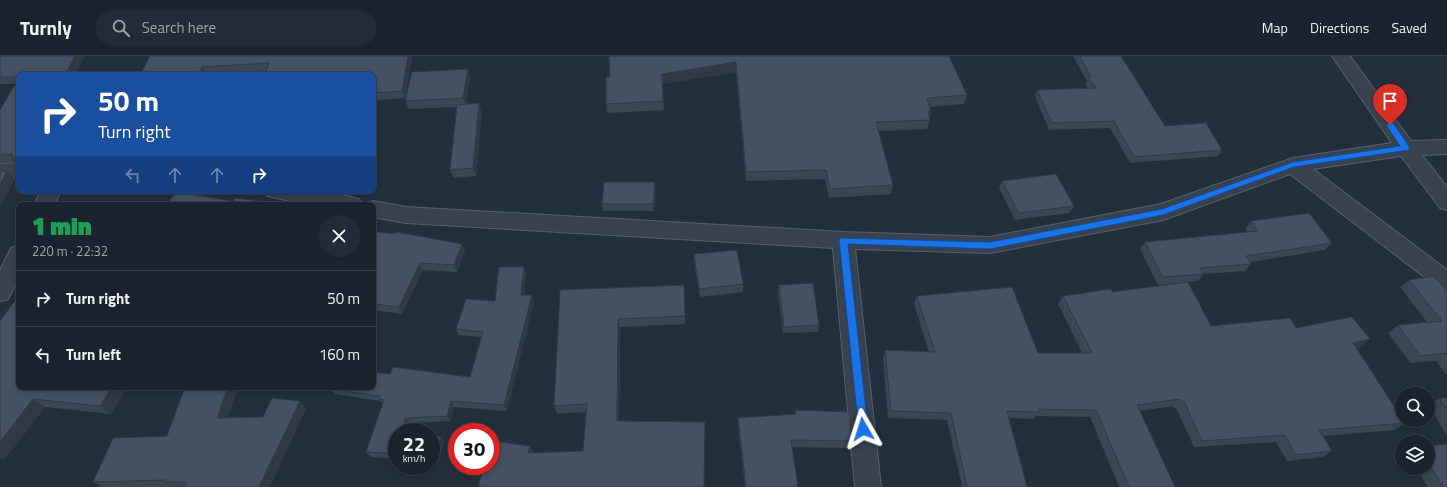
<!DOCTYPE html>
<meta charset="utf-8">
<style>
:root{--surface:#1b232e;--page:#242b36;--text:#f1f3f6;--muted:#a0a4aa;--line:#39404a}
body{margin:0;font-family:"Titillium Web",sans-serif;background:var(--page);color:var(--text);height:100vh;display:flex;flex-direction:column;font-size:15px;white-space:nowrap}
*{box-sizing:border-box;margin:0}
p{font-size:13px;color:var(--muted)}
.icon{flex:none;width:22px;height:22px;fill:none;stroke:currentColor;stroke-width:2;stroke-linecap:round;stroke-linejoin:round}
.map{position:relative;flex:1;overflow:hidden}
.drawer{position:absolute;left:16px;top:146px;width:360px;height:188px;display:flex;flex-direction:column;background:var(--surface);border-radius:8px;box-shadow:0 2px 6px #0003,0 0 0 1px var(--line)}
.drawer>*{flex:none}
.top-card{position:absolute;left:16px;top:16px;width:360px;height:122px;border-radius:8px;box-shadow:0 2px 6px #0003,0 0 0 1px var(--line);background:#1a4fa0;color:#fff;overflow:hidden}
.buttons{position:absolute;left:1395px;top:331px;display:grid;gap:8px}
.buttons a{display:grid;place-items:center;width:40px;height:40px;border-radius:50%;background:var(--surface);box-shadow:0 2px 6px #0003,0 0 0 1px var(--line);font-size:20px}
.speed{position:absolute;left:388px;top:367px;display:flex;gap:8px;font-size:20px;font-weight:700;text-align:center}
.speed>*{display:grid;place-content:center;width:52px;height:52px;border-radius:50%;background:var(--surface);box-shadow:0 2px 6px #0003,0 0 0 1px var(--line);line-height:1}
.speed small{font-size:10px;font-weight:400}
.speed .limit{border:6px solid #d22;background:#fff;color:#111}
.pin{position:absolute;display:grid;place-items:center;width:34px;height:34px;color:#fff;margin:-41px -17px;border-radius:50% 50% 50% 0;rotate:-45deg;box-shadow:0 0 4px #0007}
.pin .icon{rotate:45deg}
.me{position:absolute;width:44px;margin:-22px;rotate:354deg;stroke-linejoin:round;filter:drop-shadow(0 0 3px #0008)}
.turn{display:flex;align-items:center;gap:14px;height:84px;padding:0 16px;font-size:18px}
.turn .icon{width:52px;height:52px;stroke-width:2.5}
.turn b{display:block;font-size:28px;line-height:34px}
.lanes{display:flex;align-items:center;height:38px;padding:0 16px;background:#0003;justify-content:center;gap:20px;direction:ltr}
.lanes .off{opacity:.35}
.round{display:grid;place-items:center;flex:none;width:42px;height:42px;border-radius:21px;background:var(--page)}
.overview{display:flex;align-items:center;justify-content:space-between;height:68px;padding:0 16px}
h1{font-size:24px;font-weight:800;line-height:30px;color:#1e9e55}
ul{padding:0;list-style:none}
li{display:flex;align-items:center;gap:12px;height:56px;padding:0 16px;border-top:1px solid var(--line)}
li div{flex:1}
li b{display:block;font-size:15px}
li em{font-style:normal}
header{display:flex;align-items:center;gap:24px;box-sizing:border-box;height:56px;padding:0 20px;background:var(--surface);border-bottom:1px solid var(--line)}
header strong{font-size:19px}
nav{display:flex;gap:22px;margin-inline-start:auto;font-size:14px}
.search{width:280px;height:36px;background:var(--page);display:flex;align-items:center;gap:10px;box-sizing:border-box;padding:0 14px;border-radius:22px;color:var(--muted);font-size:15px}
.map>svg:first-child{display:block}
</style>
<header>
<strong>Turnly</strong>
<div class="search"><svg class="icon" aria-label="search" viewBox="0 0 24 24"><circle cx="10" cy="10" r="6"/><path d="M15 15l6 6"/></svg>Search here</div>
<nav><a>Map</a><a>Directions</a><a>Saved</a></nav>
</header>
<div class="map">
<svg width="1447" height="431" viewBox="0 0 1447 431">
<rect width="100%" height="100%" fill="#242f3e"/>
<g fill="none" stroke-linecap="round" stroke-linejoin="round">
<g stroke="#565f6c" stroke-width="2">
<path id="minor" d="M 1332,0 L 1350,0 L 1411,85 L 1447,84 L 1447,98 L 1422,99 L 1447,131 L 1447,154 L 1440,152 L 1401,100 L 1313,113 L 1447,214 L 1447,235 L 1439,232 L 1290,118 L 1163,164 L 990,197 L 855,193 L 881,431 L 855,431 L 833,192 L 406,167 L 373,161 L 373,149 L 365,149 L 373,145 L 406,151 L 843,176 L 990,181 L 1161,148 L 1293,102 L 1392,87 Z
M 19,107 L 19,121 L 0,122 L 0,108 Z
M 41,135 L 61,135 L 54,149 L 34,149 Z
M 264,135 C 296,135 328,134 359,143 L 362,149 L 309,149 L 267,140 Z
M 19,189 L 19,220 L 8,243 L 0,245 L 0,214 L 11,192 Z"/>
</g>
<use href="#minor" fill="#38414e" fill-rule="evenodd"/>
</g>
<path fill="#3b4654" d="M 0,0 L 75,19 L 19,19 L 19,111 L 14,106 L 0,107 L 0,54 L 15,28 L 0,28 Z
M 150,0 L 412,0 L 405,42 L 373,45 L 373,19 L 266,15 L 207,18 Z
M 609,0 L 949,0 L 967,39 L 964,48 L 930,51 L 931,55 L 929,62 L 930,64 L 927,73 L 879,75 L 893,129 L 891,138 L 829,142 L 825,123 L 746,125 L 736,16 L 662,28 L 664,54 L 607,57 L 606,48 L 610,21 Z
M 1073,0 L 1121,0 L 1165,70 L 1222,94 L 1218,100 L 1130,107 L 1110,72 L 1049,74 L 1035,40 L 1037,34 L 1088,32 L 1085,28 L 1087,25 Z
M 468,13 L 470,21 L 466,48 L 479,47 L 482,55 L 476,120 L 454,122 L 450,114 L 457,51 L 409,53 L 405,45 Z
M 1002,125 L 1074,150 L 1069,157 L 1015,164 L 999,132 Z
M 655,134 L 654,155 L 603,155 L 602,148 Z
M 1251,165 L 1332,187 L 1325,194 L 1250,206 L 1251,208 L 1245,215 L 1204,218 L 1198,225 L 1188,226 L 1211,270 L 1296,272 L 1370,283 L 1361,291 L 1357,292 L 1405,367 L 1394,374 L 1323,380 L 1332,395 L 1322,401 L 1287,405 L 1276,386 L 1194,391 L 1176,352 L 1174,353 L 1172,350 L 1140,355 L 1175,431 L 1119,431 L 1090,361 L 1036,360 L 1034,363 L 1009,362 L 1027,431 L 962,431 L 947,364 L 888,362 L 883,302 L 885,294 L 929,296 L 914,248 L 917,240 L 1038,297 L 1082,297 L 1058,248 L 1063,240 L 1112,236 L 1188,226 L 1158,229 L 1140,193 L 1145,186 L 1247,176 L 1245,173 Z
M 373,184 L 462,188 L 465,194 L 457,216 L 423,214 L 402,258 L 373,254 Z
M 694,198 L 743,228 L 743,236 L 700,241 L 694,206 Z
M 526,217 L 524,239 L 532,239 L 534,245 L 507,355 L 454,351 L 450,365 L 409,367 L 408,376 L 397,376 L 397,403 L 371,401 L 366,396 L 383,348 L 380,345 L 335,338 L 331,333 L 390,318 L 470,321 L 481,281 L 459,279 L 456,273 L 495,245 Z
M 1409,224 L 1447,236 L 1447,320 L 1436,305 L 1410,307 L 1388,277 L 1398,269 L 1427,266 L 1400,231 Z
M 779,229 L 819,269 L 818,276 L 783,277 L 778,236 Z
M 560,234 L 685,238 L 685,268 L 620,271 L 619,365 L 705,374 L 478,431 L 530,390 L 534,397 L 583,395 L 586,356 L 557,358 L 554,350 Z
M 0,265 L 19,331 L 127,331 L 111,358 L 45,351 L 5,403 L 0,402 Z
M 185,331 L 238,331 L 228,361 L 263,361 L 306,352 L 270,431 L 101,431 L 93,426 L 167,380 Z
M 1440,342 L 1447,342 L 1447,380 L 1429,349 Z
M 795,354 L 852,385 L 850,392 L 792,391 L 798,431 L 745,431 L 738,370 L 738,362 L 795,358 Z
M 431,379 L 441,381 L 444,386 L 439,405 L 431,405 Z
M 1428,390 L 1447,431 L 1428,431 L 1416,412 L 1428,412 Z"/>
<path fill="#303945" d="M 75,0 L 85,0 L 75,19 L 67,19 L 66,17 Z
M 408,0 L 412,0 L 405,42 L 402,35 Z
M 736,6 L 736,16 L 662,28 L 664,54 L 662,18 Z
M 202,11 L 207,18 L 207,19 L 198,19 Z
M 468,13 L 470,21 L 466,50 L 463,42 Z
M 479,47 L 482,55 L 476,120 L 473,112 Z
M 19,95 L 19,111 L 13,105 Z
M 7,115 L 15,123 L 1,149 L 0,148 L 0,129 Z
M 655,126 L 655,134 L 654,155 L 653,148 Z
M 262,145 L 265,149 L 260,149 Z
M 462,188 L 465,194 L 457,216 L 454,209 Z
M 420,207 L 423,214 L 402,258 L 399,251 Z
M 524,211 L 526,217 L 524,245 L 521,239 Z
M 684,229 L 685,238 L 685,268 L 685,260 Z
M 532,239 L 534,245 L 507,355 L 504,349 Z
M 618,263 L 620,271 L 619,373 L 617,365 Z
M 1370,283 L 1361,291 L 1344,295 L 1353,287 Z
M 112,331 L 127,331 L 111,358 L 100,350 Z
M 228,331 L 238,331 L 225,368 L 217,362 Z
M 33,343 L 45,351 L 5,403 L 0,401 L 0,386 Z
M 300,345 L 306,352 L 270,431 L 259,431 Z
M 451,345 L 454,351 L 450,365 L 447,360 Z
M 405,362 L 409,367 L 408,376 L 405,376 Z
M 441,381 L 444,386 L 439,405 L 436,400 Z
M 530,390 L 534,397 L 528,397 Z"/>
<path fill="#455162" stroke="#303945" d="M 0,0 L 75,0 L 66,17 L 61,18 L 61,19 L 19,19 L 19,21 L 0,21 Z
M 150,0 L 408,0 L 402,35 L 373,37 L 373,19 L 265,19 L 269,7 L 202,11 L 198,19 L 140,19 Z
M 609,0 L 949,0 L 967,39 L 927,42 L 931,55 L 928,55 L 930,64 L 876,66 L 893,129 L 830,133 L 826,114 L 746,116 L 736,6 L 662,18 L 663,45 L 606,48 L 606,21 L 610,21 Z
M 1080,0 L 1121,0 L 1165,70 L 1206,67 L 1222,94 L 1134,101 L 1114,65 L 1052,67 L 1037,34 L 1096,32 L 1088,21 L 1091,21 Z
M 468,13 L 463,42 L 405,45 L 412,16 Z
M 19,22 L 19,95 L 13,105 L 13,100 L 12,98 L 0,99 L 0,54 Z
M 479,47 L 473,112 L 450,114 L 457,49 Z
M 7,115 L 0,129 L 0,116 Z
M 1056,118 L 1074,150 L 1019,157 L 1002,125 Z
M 604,126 L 655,126 L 653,148 L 602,148 Z
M 176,136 L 233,145 L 235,142 L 262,145 L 260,149 L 166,149 Z
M 1309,157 L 1332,187 L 1246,200 L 1251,208 L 1200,212 L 1204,218 L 1163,221 L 1145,186 L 1258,175 L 1251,165 Z
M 377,176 L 395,178 L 396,176 L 462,188 L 454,209 L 420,207 L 399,251 L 373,248 L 373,184 Z
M 737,194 L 743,228 L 699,233 L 694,198 Z
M 499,211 L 524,211 L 521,239 L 532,239 L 504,349 L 451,345 L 447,360 L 405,362 L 404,376 L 406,376 L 397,376 L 397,398 L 366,396 L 384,344 L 379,343 L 380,340 L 331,333 L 332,331 L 373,331 L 373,316 L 390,318 L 393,311 L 470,321 L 483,276 L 456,273 L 466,243 L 495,245 Z
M 1434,220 L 1447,236 L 1447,298 L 1446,297 L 1420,300 L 1398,269 L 1442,265 L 1409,224 Z
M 1188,226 L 1211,270 L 1290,262 L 1296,272 L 1352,261 L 1370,283 L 1353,287 L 1405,367 L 1319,374 L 1332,395 L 1296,399 L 1285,379 L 1202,385 L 1184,345 L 1181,346 L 1180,343 L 1137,349 L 1175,431 L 1129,431 L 1096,354 L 1038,353 L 1039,356 L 1007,355 L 1027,431 L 967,431 L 951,357 L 891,355 L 885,294 L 935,296 L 917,240 L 1012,231 L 1038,297 L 1092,297 L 1063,240 L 1111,233 L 1112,236 Z
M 813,227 L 819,269 L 784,271 L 779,229 Z
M 684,229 L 685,260 L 618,263 L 617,365 L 705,366 L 704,431 L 478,431 L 484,410 L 491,410 L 491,389 L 492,385 L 530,390 L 528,397 L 583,395 L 587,348 L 554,350 L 560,234 Z
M 19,239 L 19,331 L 112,331 L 100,350 L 33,343 L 0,386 L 0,265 Z
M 185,331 L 228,331 L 217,362 L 263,361 L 272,342 L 300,345 L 259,431 L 184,431 L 187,426 L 165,426 L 165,424 L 93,426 L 113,382 L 167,380 Z
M 1440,342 L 1447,342 L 1447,354 Z
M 795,354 L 849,356 L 852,385 L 791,384 L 798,431 L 746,431 L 738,362 L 796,358 Z
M 431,379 L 441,381 L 436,400 L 431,400 Z
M 1447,388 L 1447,431 L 1444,431 L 1428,406 L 1428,390 Z"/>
<path fill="#1a73e8" stroke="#114b97" d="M 1390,66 L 1393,67 L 1409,90 L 1409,94 L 1294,111 L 1163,159 L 990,193 L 848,188 L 868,373 L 867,377 L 863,378 L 859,377 L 839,184 L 840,182 L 990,186 L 1162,153 L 1293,106 L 1400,90 L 1386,69 Z"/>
</svg>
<div class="buttons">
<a><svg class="icon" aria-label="search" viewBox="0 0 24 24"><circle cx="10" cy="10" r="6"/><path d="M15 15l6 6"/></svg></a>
<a><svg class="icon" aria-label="layers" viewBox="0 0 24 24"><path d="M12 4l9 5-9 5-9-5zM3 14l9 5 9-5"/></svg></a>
</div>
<div class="speed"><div>22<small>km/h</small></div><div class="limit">30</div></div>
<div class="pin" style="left:1390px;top:69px;background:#d93025"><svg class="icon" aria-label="arrive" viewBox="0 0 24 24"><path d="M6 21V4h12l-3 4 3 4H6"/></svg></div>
<svg class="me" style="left:863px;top:373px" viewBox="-20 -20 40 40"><path d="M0-17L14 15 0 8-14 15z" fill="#1a73e8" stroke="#fff" stroke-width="4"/></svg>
<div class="top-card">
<div class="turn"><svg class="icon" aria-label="right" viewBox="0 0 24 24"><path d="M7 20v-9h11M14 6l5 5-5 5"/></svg><div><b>50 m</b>Turn right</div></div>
<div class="lanes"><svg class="icon off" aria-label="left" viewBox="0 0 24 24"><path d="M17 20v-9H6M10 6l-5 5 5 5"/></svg><svg class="icon off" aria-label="ahead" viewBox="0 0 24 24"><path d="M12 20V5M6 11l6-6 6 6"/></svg><svg class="icon off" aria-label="ahead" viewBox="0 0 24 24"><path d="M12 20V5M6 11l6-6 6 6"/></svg><svg class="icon" aria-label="right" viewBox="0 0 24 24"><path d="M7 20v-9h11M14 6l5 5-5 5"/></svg></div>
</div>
<section class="drawer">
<div class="overview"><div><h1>1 min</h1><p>220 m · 22:32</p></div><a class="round"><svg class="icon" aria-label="close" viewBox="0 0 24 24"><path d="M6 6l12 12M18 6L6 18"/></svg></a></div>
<ul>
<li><svg class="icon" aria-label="right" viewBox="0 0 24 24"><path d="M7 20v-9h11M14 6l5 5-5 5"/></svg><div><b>Turn right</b></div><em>50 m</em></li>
<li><svg class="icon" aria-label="left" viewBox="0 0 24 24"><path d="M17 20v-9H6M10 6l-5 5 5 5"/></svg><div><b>Turn left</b></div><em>160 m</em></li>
</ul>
</section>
</div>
